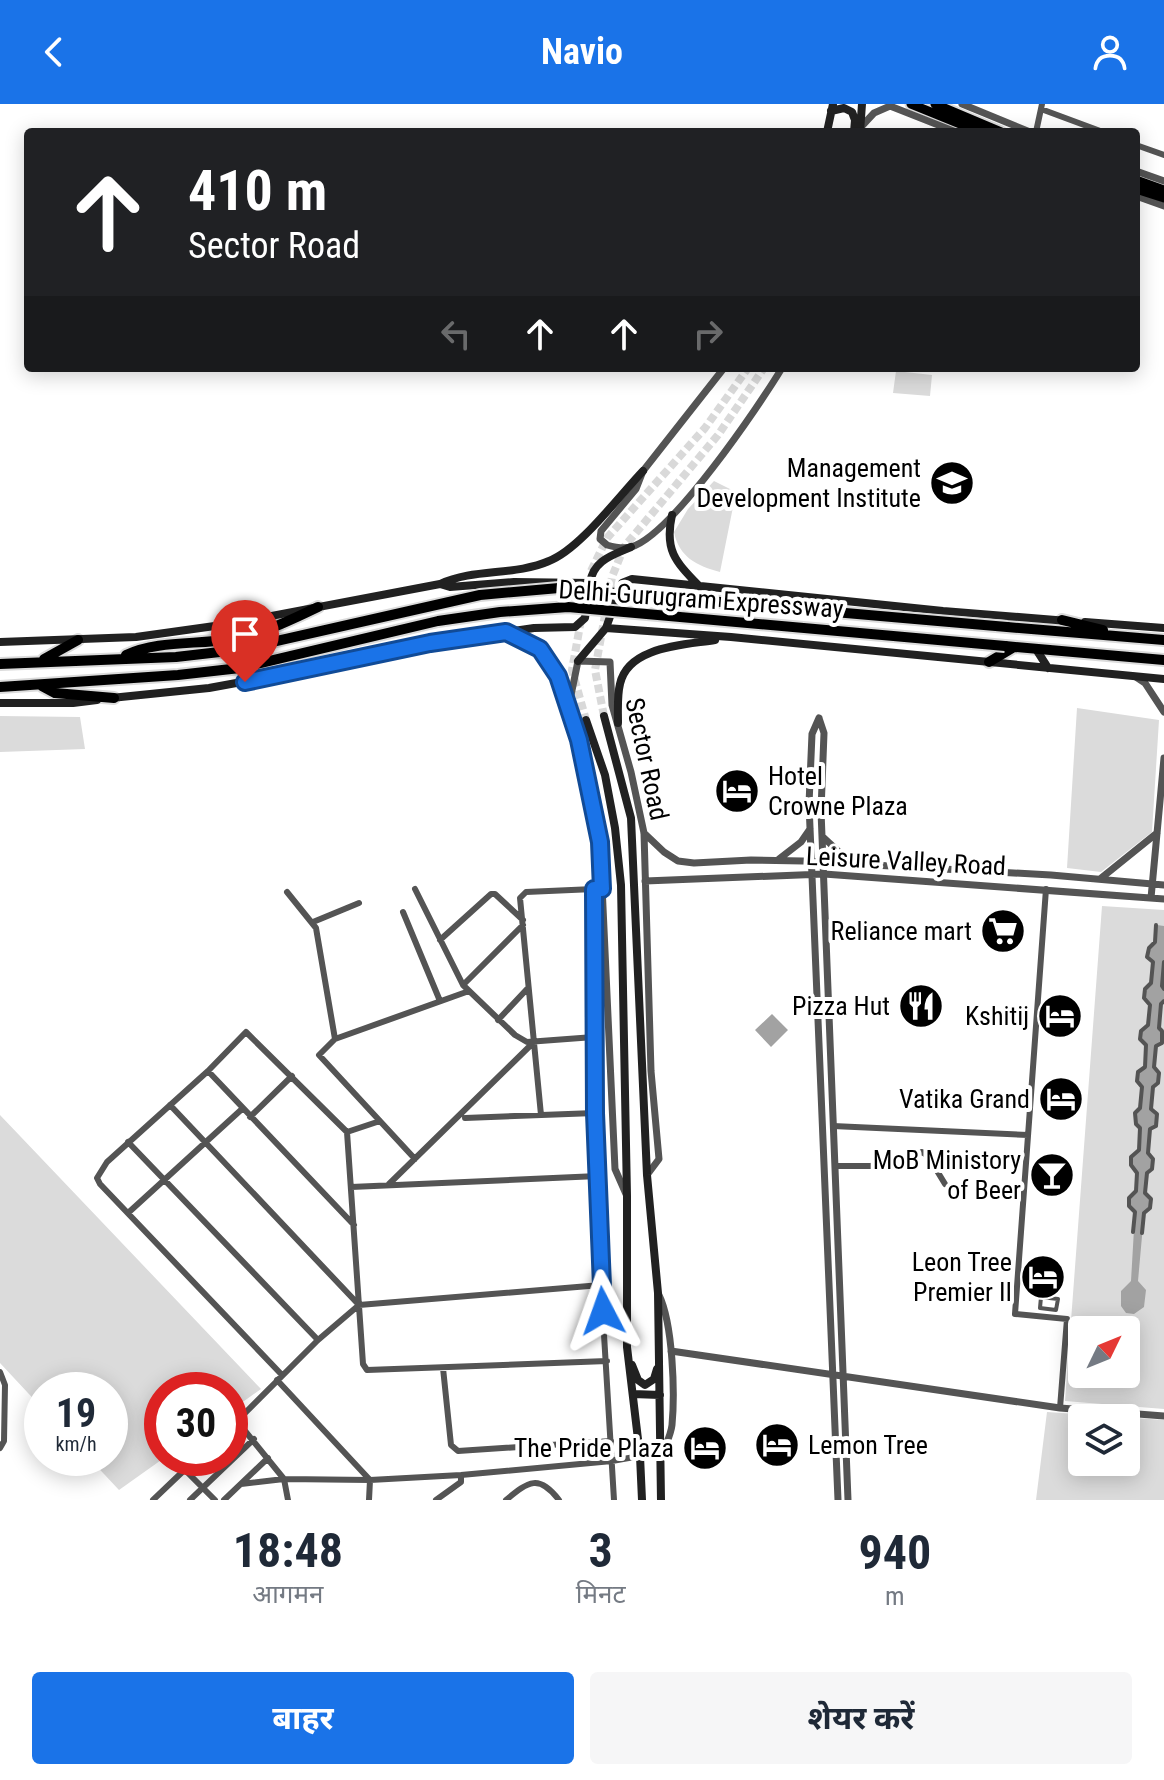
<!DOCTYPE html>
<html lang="hi">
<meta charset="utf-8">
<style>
:root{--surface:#fff;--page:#f6f6f7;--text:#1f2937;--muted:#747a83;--accent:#1a73e8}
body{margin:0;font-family:"Roboto Condensed","Noto Sans Devanagari",sans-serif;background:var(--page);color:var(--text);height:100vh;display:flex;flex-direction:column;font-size:30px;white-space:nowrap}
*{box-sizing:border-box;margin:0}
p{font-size:26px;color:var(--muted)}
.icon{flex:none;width:44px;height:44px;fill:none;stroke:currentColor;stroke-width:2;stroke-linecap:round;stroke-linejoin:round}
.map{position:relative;height:1396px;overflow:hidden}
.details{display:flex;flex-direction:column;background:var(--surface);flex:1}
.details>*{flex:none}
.guide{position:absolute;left:24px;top:24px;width:1116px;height:244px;border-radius:8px;box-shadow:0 4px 20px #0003;background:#202124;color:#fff;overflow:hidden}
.needle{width:52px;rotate:47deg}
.controls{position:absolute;left:1068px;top:1212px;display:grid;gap:16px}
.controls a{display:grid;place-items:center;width:72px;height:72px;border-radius:8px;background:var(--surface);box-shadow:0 4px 20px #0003;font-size:40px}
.speed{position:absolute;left:24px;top:1268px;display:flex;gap:16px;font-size:40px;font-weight:700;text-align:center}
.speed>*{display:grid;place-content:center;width:104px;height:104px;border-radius:50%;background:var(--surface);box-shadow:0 4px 20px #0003;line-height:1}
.speed small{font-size:20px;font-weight:400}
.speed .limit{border:12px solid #d22;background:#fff;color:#111}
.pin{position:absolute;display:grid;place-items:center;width:68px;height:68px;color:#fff;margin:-82px -34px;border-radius:50% 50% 50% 0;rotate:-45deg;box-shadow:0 0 8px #0007}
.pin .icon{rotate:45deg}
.me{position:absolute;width:88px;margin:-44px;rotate:356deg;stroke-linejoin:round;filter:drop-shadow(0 0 6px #0008)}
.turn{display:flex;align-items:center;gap:28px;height:168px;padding:0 32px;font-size:36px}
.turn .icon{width:104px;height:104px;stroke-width:2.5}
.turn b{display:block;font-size:56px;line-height:68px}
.lanes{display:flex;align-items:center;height:76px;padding:0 32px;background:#0003;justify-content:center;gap:40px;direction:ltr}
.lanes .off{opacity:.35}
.eta{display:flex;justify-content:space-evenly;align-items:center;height:136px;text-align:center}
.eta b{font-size:48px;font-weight:700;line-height:56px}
.action{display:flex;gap:16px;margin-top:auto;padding:16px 32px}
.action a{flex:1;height:92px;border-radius:8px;background:var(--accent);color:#fff;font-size:32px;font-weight:700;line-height:92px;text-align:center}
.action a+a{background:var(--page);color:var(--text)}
header{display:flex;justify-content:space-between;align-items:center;height:104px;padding:0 32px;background:var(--accent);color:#fff;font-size:36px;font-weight:700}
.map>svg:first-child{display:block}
</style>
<header><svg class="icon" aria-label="back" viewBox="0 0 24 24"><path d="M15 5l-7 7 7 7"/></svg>Navio<svg class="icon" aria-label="person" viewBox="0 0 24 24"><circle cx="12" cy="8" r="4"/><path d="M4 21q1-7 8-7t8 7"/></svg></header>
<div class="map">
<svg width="1164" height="1396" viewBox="0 0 1164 1396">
<rect width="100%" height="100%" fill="#fff"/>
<path fill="#dbdbdb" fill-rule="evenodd" d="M 896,267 L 932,271 L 930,292 L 893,289 Z
M 714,377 L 736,388 L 720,468 C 697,462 679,453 674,428 L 688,405 Z
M 1077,604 L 1159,616 L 1152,728 L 1101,768 L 1067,764 Z
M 0,612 L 80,613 L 85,645 L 0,648 Z
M 1102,802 L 1164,806 L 1164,1305 L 1065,1297 ZM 1082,1226 L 1126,1226 L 1126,1270 L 1082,1270 Z
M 0,1011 L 261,1285 L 230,1307 L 230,1286 L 162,1286 L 164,1354 L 119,1386 L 89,1354 L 110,1354 L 110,1286 L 42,1286 L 42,1304 L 0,1259 Z
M 1047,1308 L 1164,1316 L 1164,1396 L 1036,1396 ZM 1082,1314 L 1126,1314 L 1126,1358 L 1082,1358 Z"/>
<path fill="#a2a2a2" d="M 1157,821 L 1164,822 L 1164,897 L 1160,900 L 1159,923 L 1162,927 L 1162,939 L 1156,942 L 1154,963 L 1159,969 L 1158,979 L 1153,983 L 1151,1004 L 1157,1010 L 1156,1022 L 1150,1026 L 1148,1049 L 1153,1055 L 1152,1065 L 1147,1069 L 1145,1089 L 1151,1095 L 1150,1104 L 1144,1110 L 1138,1177 L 1146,1186 L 1144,1203 L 1134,1210 L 1126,1209 L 1121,1202 L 1121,1187 L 1131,1177 L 1135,1108 L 1129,1102 L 1129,1094 L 1136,1087 L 1137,1069 L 1131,1061 L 1131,1053 L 1139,1046 L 1140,1024 L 1136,1020 L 1135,1009 L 1140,1004 L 1142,983 L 1137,977 L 1138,968 L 1145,963 L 1146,942 L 1140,935 L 1141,927 L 1148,921 L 1149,901 L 1144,894 L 1145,885 L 1151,879 L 1153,859 L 1147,853 L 1149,844 L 1155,838 Z
M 772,910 L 788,926 L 771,943 L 755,926 Z"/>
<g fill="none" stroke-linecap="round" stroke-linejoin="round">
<path stroke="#d9d9d9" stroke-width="8" stroke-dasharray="8 4" stroke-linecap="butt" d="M 591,467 L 607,434 L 705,324 L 748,264
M 581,516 L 572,566 L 586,616
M 604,612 L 595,566 L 612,473 L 624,443 L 718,331 L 764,264"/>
<g stroke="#dbdbdb" stroke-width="13">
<path id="primary" d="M 911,0 L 980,28
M 935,0 L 1001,28
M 1136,76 L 1164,86
M 1136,85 L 1164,94"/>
</g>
<g stroke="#dbdbdb" stroke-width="14">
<path id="motorway" d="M 1062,516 L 1103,526
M 1007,523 L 1164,536
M 1005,542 L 1164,556
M 126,551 C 158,536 197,541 231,535 C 262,530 289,517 318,503
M 44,555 L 78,536
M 989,558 L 1014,543
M 0,560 L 176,553 L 237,546
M 42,582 L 55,589 L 114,594
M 0,583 L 178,571 L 240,564"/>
</g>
<path stroke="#545454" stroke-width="4" d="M 1164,858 L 1162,882 L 1164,885
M 1133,1128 L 1135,1108 L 1129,1102 L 1129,1094 L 1136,1087 L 1137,1069 L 1131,1061 L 1131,1053 L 1139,1046 L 1140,1024 L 1136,1020 L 1135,1009 L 1140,1004 L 1142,983 L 1137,977 L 1138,968 L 1145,963 L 1146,941 L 1140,935 L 1141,927 L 1148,921 L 1150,901 L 1144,894 L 1145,885 L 1151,879 L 1153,858 L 1147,853 L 1149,844 L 1155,838 L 1156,821
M 1142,1129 L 1144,1109 L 1150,1104 L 1151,1095 L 1145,1089 L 1147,1069 L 1152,1065 L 1153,1055 L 1148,1049 L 1150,1025 L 1156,1022 L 1157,1010 L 1151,1005 L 1153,983 L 1158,979 L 1159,969 L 1154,963 L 1156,942 L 1162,939 L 1162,927 L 1159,924 L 1161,900 L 1164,897
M 1041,1193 L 1058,1195 L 1056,1206 L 1040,1204 Z"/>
<path stroke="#545454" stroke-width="6" d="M 1041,5 L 1103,28
M 1036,28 L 1042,0
M 1136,41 L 1164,51
M 415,785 L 463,881 L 515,931 L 527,938 L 594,933
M 594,785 L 595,1009 L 601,1181 L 614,1396
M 1046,785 L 1015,1210 L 1067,1215 L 1060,1304
M 287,788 L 316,824 L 335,935
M 403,808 L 440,897
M 313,818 L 359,799
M 440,836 L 491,790 L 495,790 L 523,816
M 463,881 L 523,821
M 498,916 L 528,884
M 208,967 L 354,1121
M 170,1001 L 359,1201
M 541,1011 L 520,794 L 526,788 L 594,785
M 250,1013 L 292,972
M 465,1014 L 595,1009
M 833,1022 L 1028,1031
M 347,1028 L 380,1017
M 128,1038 L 318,1236
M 415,1055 L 319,951 L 335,935 L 469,887
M 835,1062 L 871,1062 L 922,1048 L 928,1052 L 945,1080
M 389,1080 L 535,937
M 351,1083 L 598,1072
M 128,1109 L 242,1005
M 443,1264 L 451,1341 L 458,1347 L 611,1337
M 0,1268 L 5,1281 L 4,1337 L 0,1344
M 282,1271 L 100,1080 L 97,1074 L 107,1058 L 208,967 L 246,928 L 347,1028 L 363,1260 L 367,1266 L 607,1257
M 277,1276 L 370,1376 L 369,1396
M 237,1317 L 284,1375 L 288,1396
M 230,1324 L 318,1236 L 359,1201 L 601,1181
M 185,1366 L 215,1396
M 241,1380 L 284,1375 L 370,1376 L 461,1371 L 612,1357 L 640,1352
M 153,1396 L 197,1354
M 190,1396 L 254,1335
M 224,1396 L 268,1354
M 436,1396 L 461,1378 L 461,1371
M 506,1396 C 529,1377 539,1370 559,1396"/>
<path stroke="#545454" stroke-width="7" d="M 962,0 L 1030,28
M 860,24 L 874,9 L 890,2 L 956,28
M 1136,67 L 1164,77
M 1136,92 L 1164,102
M 724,264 L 643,367 L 636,385 L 601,427 L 600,435 L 607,441 C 614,443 623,445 631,443 C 671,432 759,302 782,264
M 1136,573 L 1145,579 L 1164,608
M 819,614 L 812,630 L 809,700 L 838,1396
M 819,614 L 824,629 L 821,707 L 848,1396
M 644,729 L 664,748 L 678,757 L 694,759 L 751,756 L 803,757 L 1051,771 L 1164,781
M 824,734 L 852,760
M 779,755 L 801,738 L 810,725
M 1100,775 L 1157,729
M 645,777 L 824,770 L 1164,795
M 1151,794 L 1164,654
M 626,1090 L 615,1065 L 600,738 L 579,636 L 569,601 L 578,557 L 610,558 L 612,601 L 631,668 L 644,729 L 651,967 L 659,1055 L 647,1071
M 659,1191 C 673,1220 675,1289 672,1321 C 671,1331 665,1342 662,1351
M 671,1247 L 1060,1304 L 1164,1312"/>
<path stroke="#212121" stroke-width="8" d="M 831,7 L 844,4 L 852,8 L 855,16 L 854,28
M 827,28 L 833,0
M 860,28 L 862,0
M 672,411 C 664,447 676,458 700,483
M 590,479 C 593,456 613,451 631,443
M 1085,518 L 1164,524
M 606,524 L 731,533 L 1164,575
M 506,528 L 540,545 L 558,572 L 569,601
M 0,538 L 136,533 L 229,520 L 440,480 C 474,464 515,472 549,457 C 580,445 619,392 643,367
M 1036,545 L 1048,564
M 578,557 L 606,524 L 622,479 L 632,475 L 943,507 L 1068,517
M 111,594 L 209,584 L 318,564 L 430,539 L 534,524 L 575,523 L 585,514 L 590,479 L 514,478 L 450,483 L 440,480
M 0,599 L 73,599 L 97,596
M 604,612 L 631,714 L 647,1071 L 658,1189 L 661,1396
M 586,616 L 605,671 L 615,724 L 621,781 L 627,1092 L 627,1243 L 640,1352 L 642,1396
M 618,619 C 618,606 617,592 620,580 C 628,542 685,541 715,536
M 632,1261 L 638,1276 L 645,1281 L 654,1275 L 657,1265
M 633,1290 L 660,1291"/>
<use href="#primary" stroke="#000" stroke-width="9"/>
<use href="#motorway" stroke="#000" stroke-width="10"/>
<g stroke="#dbdbdb" stroke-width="14" stroke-linecap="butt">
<path id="motorway-bridge" d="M 237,546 L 480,491 L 559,484 L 1007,523
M 240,564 L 438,517 L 500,508 L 568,503 L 1005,542"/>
</g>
<use href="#motorway-bridge" stroke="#000" stroke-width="10"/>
</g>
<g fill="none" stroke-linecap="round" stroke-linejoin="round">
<g stroke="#114b97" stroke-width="20">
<path id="route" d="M 245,578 L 430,539 L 506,528 L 540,545 L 558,572 L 579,636 L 600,738 L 602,785 L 594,785 L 595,1009 L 603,1207"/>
</g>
<use href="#route" stroke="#1a73e8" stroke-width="14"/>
</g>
<defs>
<g id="university-disc" transform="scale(2.3)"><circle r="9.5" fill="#000" stroke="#fff"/><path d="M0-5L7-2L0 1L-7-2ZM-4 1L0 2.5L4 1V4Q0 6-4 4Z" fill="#fff"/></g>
<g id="hotel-disc" transform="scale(2.3)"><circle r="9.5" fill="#000" stroke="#fff"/><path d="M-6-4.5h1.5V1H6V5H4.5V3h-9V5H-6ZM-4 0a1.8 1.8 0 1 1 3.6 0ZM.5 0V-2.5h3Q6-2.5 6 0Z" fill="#fff"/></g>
<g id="supermarket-disc" transform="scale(2.3)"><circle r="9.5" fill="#000" stroke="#fff"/><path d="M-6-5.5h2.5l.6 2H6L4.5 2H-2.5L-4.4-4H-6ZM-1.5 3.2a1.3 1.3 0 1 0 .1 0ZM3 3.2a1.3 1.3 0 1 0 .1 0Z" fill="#fff"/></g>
<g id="restaurant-disc" transform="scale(2.3)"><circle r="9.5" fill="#000" stroke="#fff"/><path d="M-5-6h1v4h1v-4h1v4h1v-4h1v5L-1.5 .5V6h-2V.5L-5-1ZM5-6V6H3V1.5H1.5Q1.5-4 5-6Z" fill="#fff"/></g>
<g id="bar-disc" transform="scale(2.3)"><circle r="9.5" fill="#000" stroke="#fff"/><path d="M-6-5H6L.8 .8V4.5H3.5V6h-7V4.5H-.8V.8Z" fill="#fff"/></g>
</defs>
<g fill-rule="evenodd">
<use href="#university-disc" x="952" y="379"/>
<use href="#hotel-disc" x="737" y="687"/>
<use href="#supermarket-disc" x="1003" y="827"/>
<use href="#restaurant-disc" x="921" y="902"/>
<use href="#hotel-disc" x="1060" y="912"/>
<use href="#hotel-disc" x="1061" y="995"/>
<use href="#bar-disc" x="1052" y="1071"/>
<use href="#hotel-disc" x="1043" y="1173"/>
<use href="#hotel-disc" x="777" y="1341"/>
<use href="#hotel-disc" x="705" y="1344"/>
</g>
<g text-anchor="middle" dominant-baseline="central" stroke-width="8" stroke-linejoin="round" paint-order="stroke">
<g font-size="26" fill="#000" stroke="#fff" text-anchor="end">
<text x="921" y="364">Management<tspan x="921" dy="30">Development Institute</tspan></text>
<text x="768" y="672" text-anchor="start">Hotel<tspan x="768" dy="30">Crowne Plaza</tspan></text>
<text x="972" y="827">Reliance mart</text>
<text x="890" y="902">Pizza Hut</text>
<text x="1029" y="912">Kshitij</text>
<text x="1030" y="995">Vatika Grand</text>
<text x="1021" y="1056">MoB Ministory<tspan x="1021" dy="30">of Beer</tspan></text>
<text x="1012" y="1158">Leon Tree<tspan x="1012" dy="30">Premier II</tspan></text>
<text x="808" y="1341" text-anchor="start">Lemon Tree</text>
<text x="674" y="1344">The Pride Plaza</text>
</g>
<g font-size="26" fill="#000" stroke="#fff">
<text transform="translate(701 495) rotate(4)">Delhi-Gurugram Expressway</text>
<text transform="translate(647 655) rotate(78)">Sector Road</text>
<text transform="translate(906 757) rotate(3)">Leisure Valley Road</text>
</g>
</g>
</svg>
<div class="controls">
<a><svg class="needle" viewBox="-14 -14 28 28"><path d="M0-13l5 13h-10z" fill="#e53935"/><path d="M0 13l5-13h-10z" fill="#747a83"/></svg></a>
<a><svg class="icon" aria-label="layers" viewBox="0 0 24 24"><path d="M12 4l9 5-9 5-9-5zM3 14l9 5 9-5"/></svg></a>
</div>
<div class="speed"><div>19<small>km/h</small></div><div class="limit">30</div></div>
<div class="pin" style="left:245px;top:578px;background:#d93025"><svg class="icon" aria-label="arrive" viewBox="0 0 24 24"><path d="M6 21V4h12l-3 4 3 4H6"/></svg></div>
<svg class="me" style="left:603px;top:1207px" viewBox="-20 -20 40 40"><path d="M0-17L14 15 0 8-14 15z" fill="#1a73e8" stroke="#fff" stroke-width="4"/></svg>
<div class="guide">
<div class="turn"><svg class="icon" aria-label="ahead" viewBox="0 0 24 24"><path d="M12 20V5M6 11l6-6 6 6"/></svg><div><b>410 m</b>Sector Road</div></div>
<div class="lanes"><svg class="icon off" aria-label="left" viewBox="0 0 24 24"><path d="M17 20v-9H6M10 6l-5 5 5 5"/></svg><svg class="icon" aria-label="ahead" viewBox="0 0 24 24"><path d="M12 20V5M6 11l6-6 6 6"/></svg><svg class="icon" aria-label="ahead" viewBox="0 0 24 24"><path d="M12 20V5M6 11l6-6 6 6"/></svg><svg class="icon off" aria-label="right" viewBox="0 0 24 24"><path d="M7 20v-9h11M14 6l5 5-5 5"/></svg></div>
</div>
</div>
<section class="details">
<div class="eta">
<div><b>18:48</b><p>आगमन</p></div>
<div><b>3</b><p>मिनट</p></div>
<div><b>940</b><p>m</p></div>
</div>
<div class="action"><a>बाहर</a><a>शेयर करें</a></div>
</section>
